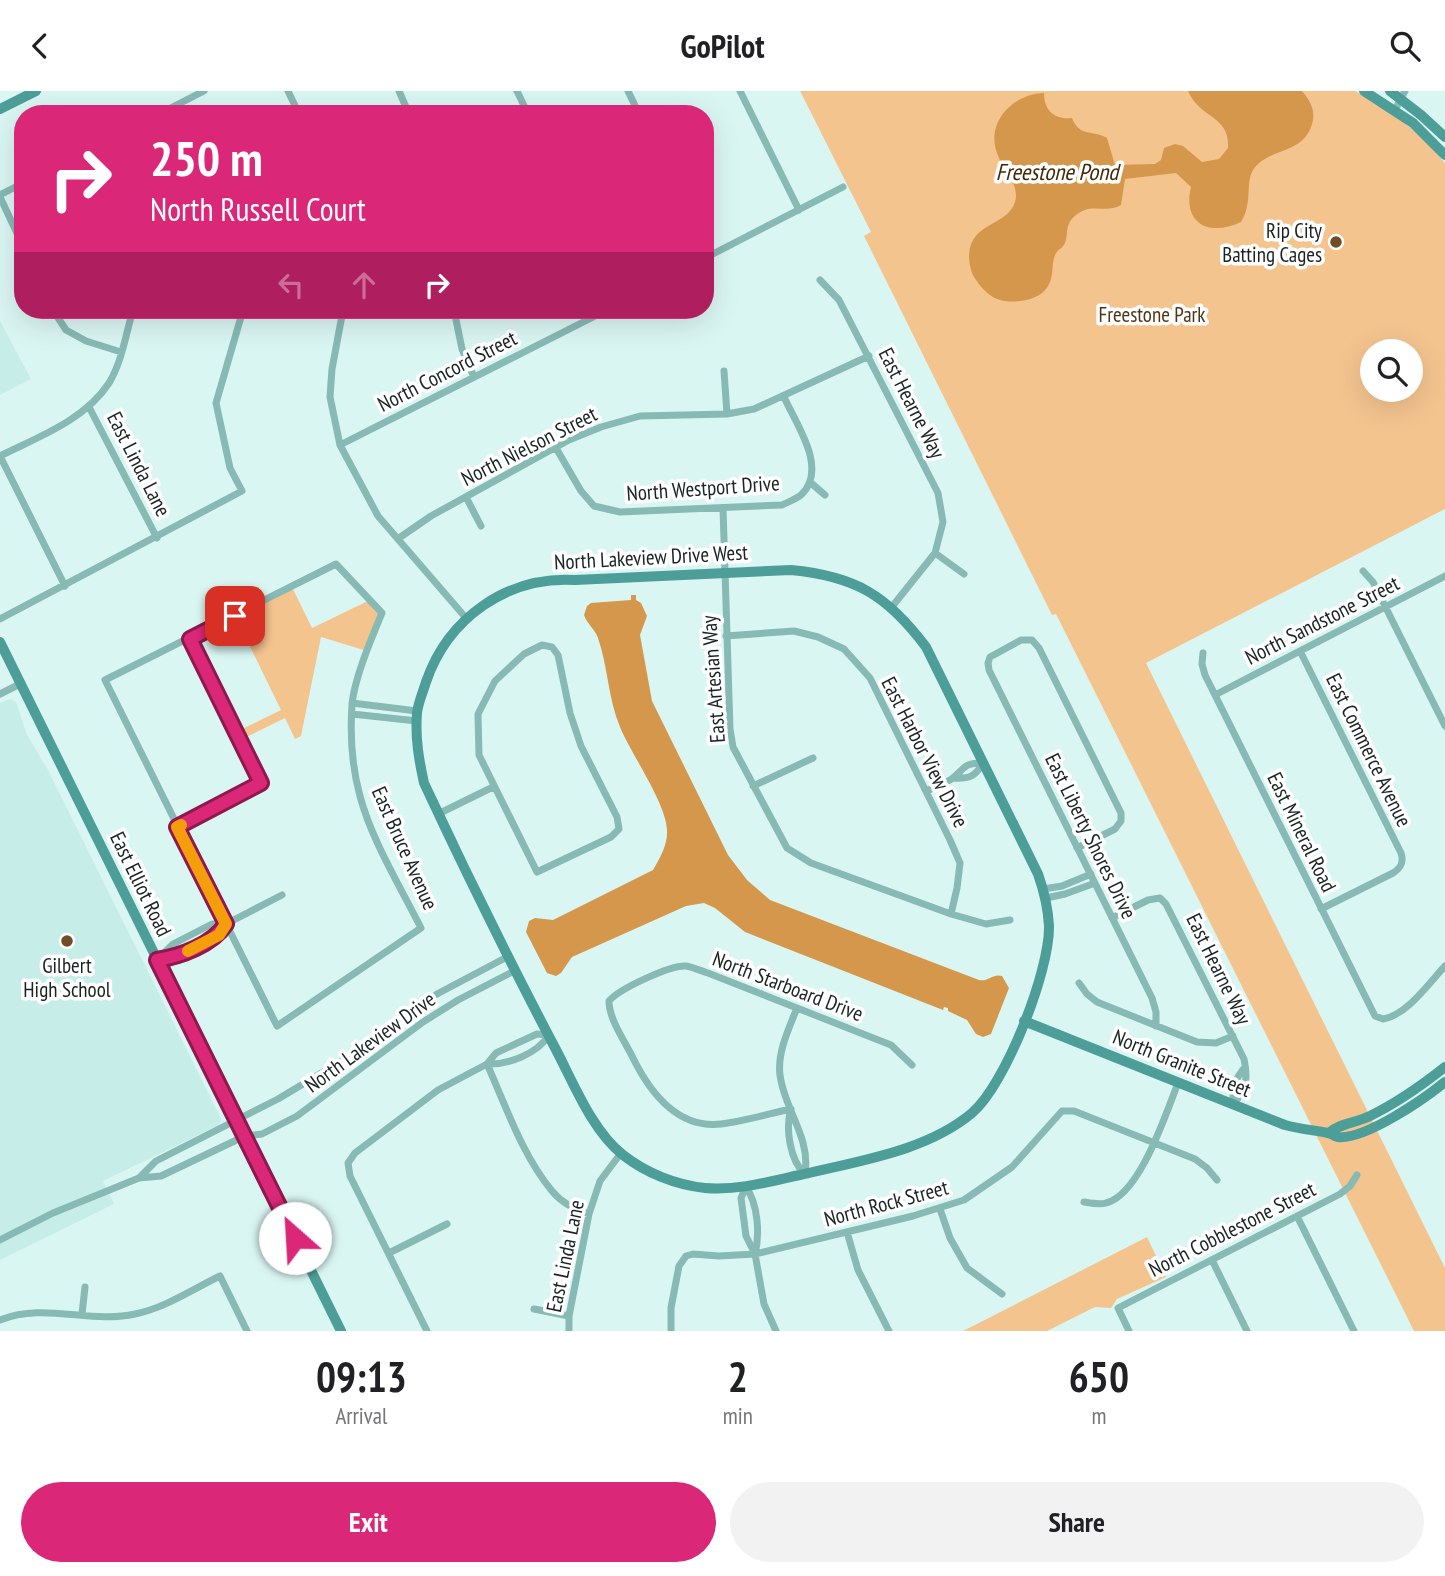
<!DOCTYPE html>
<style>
:root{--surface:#fff;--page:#f2f2f2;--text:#202124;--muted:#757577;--accent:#db2777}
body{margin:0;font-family:"PT Sans Narrow",sans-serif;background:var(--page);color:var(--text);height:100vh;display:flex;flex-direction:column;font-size:26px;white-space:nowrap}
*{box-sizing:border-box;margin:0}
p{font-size:23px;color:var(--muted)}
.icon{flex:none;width:38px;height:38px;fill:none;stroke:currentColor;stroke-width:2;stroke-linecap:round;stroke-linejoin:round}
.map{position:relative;height:1240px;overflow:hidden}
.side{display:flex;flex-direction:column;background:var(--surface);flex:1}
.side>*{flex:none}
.top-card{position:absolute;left:14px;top:14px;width:700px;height:214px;border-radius:28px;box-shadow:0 7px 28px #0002;background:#db2777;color:#fff;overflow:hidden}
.controls{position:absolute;left:1360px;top:248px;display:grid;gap:14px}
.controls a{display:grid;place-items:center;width:63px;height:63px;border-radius:50%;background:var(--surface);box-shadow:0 7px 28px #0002;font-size:35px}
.pin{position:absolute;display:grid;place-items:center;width:60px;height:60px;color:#fff;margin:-30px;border-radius:14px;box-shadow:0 4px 10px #0006}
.me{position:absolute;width:77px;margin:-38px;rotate:334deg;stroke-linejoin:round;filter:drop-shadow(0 0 5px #0008)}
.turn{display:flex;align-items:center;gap:24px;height:147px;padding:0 21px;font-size:32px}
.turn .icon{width:91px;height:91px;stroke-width:2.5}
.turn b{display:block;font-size:49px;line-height:60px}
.lanes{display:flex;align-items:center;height:66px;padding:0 21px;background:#0003;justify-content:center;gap:35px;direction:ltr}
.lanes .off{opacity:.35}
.eta{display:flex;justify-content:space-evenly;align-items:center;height:119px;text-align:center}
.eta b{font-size:42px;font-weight:800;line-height:49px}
.button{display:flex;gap:14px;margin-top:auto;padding:14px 21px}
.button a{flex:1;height:80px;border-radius:42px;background:var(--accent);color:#fff;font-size:28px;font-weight:800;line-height:80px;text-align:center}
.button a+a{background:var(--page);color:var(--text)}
header{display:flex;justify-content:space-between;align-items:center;height:91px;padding:0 21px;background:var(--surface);font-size:32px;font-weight:800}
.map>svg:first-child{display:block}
</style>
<header><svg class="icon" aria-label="back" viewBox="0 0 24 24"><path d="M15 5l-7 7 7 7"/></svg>GoPilot<svg class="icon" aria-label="search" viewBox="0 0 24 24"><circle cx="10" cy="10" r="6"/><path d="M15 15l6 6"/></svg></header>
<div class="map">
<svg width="1445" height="1240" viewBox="0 0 1445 1240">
<rect width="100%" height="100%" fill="#daf6f3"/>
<path fill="#c7ede9" d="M 0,230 L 31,288 L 0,304 Z
M 11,608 L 16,611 L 27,644 L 48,679 L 221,1028 L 219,1034 L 103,1090 L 114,1113 L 0,1169 L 0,612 Z"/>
<path fill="#f4c48f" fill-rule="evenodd" d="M 800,0 L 1355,0 C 1390,19 1420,41 1445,72 L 1445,418 L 1146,572 L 1445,1177 L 1445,1240 L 1414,1240 L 1056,523 L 1052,524 L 864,145 L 871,141 ZM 1372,261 L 1410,261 L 1410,299 L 1372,299 Z
M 292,496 L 312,537 L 370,509 L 382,522 L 367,560 L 321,546 L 301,645 L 295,648 L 285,627 L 240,649 L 236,641 L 281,619 L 235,525 Z
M 1147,1146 L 1166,1186 L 1117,1208 L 1111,1217 L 1095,1216 L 1047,1240 L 963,1240 Z"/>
<path fill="#d4974c" d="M 1188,0 L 1302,0 C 1309,8 1315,18 1313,29 C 1306,65 1269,55 1253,79 C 1245,93 1253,112 1241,131 C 1210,146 1182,133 1191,96 L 1176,82 L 1125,88 L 1121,114 C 1106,123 1091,111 1076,124 C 1064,134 1069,141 1065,152 C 1063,157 1057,159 1055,164 C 1051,174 1054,186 1048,195 C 1040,210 1014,213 1000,209 C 990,206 982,198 976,189 C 971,182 969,173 969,164 C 971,130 1007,136 1015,111 C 1020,94 1005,81 999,67 C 983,34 1011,3 1044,2 C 1044,20 1055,29 1072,27 C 1080,47 1092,38 1107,47 L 1115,74 L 1155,73 L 1161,69 L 1164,57 L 1175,53 L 1183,55 L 1202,71 L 1219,68 L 1228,57 C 1230,24 1201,29 1188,0 Z
M 631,504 L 636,504 L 636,509 L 641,512 L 647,525 L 640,544 L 652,610 L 728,764 L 747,789 L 770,809 L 979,889 C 988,891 993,882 1002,885 L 1009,897 L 991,943 L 983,946 L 976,943 L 967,929 L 948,920 L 948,917 L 944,916 L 943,919 L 745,841 L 715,817 L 704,812 L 686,815 L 572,866 L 561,882 L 556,885 L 547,882 L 526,841 L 529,830 L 535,827 L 553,829 L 653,779 C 660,767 668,753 667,739 C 666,712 631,663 620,636 C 608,607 608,576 598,547 C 595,538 587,533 584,524 L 587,515 L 591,512 L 631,509 Z"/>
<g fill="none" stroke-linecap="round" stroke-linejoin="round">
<path stroke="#87b9b5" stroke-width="7" d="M 288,0 L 299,23
M 399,0 L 409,23
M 517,0 L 528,23
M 628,0 L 639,23
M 740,0 L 799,119
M 179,13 L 183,23
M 1395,19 L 1405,0
M 159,23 L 204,0
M 0,104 L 23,92
M 0,106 L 23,155
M 705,167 L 843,96
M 820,189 L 839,209 L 938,402 L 943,431 L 935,462 L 891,517
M 53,219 L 66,239 L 86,250 L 121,261
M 343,219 L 332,278 L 330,306 L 340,354 L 378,425 L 466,527
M 454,219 L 462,258 L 474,286
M 724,280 L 727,323
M 89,316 L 157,447
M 340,354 L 607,219
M 556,357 L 581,400 L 594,415 L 620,421 L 782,414 C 788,411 797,408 802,403 C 828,377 796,333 784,306
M 0,365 C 38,346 85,329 109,292 C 122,271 126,242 133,219
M 0,365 L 65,495
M 811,392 L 825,404
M 466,406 L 481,435
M 723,417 L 730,638 L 733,656 L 787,757 L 811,772 L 951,823 L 986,833 L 1010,829
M 399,447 L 431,425 L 569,349 L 601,336 L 640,325 L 727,323 L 754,318 L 869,265
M 935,462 L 964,483
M 336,473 L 382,522 C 372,546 354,588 352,614 C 350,643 352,676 360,705 C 371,748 401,797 421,837 L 277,935 L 105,589 Z
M 1363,480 L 1373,491 L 1445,635
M 0,528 L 242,400 L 230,377 L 216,312 L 243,219
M 726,545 L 794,540 L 818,546 L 844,558 L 870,587 L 950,749 L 960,772 L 957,797 L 951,823
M 542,554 L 552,556 L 558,564 L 570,622 L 581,655 L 617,726 L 619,738 L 611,746 L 537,781 L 479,664 L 478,623 L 495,590 L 524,563 Z
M 1300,560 L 1401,762 C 1404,771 1401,777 1393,782 L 1321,818
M 1203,562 L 1202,573 L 1205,584 L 1375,925 L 1383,928 C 1407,924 1429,892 1445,875
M 0,603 L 20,593
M 1215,604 L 1445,485
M 352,612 L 417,620
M 352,623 L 417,630
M 753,695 L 813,667
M 927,700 C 935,696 946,692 953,687 C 966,676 964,672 983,672 C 975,686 969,688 953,687
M 438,723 L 493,696
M 177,736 L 261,692 L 190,548
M 1077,757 L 1115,738 L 1121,730 L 1121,722 L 1039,557 L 1032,549 L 1021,549 L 990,566 L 988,572 L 989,579 L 1152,907 L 1156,921 L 1156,935
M 1043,798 L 1062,795 L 1091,783
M 1046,807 L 1065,803 L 1095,792
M 1112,827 L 1148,809 L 1160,807 L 1166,813 L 1244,968 C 1248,987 1247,998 1233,1013
M 157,869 L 173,853 L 212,833 L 226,833 L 282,804
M 157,869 C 181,865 212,854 226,833
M 1079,892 L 1087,903 L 1097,911 L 1197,951 L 1216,952 L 1233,945
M 797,917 C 789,937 777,962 780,984 C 784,1018 811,1046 805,1083
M 487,973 C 506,1015 522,1064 552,1100 C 561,1111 576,1119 589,1123
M 1233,1013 C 1232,997 1235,988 1245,976
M 791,1018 C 768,1023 744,1030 721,1033 C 677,1038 649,1000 632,965 C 624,949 609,928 609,910 C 619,898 670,874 686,875 C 693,876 701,880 708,882 L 891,954 L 912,974
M 791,1018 C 785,1037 790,1070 805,1083
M 140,1086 L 156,1070 L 278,1008 L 348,966 L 437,903 L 507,866
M 746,1096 L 741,1107 L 746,1145 L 755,1163 L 764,1213 L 776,1240
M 746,1096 C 758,1113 760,1143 755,1163
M 1084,1111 C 1090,1112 1100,1114 1106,1112 C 1140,1104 1166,1022 1178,992
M 940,1118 L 950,1147 L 967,1177 L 1002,1203
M 1297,1125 L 1354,1240
M 847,1141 L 858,1179 L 889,1240
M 0,1149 L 53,1122 L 139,1087 L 161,1085 L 245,1045 L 262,1043 L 297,1025 L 423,931 L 458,909 L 514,880
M 389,1162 L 447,1133
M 1212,1169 L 1247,1240
M 534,1218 L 569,1225
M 82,1223 L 85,1196
M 0,1229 C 44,1211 90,1233 135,1223 C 165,1217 193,1198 220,1185 L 247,1240
M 427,1240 L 350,1085 L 348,1072 L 355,1062 L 438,999 L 487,973 L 496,962 L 537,943 L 549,944 C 537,963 508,974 487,973
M 569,1240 L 569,1225 L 589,1123 L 600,1090 L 621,1062
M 671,1240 L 671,1217 L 679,1175 L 686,1165 L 693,1163 L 719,1165 L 755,1163 L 913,1125 L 964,1109 L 1012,1076 L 1062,1020 L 1074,1020 L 1195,1068 L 1207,1077 L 1217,1089
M 1129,1240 L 1118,1217 L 1340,1103 L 1350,1095 L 1357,1084"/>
<path stroke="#4d9e99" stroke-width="10" d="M 1364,0 L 1413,32 L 1445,64
M 1390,0 L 1421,24 L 1445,46
M 0,18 L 36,0
M 791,479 C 855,485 887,504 926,556 L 1038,783 C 1044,800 1048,817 1049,835 C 1050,879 1006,993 972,1022 C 928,1059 863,1069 809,1082 C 775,1089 741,1100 705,1097 C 676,1094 646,1082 623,1064 C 591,1039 572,988 553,953 C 508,867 465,780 424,692 C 419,669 415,647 417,622 C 418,612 423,601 426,591 C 448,527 507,485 575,489 Z
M 0,551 L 341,1240
M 1024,930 L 1285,1034 C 1299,1038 1313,1039 1328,1042 C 1334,1043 1332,1045 1338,1046 C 1365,1049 1424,1008 1445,991
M 1329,1042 C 1340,1032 1356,1032 1370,1025 C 1397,1012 1421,995 1445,976"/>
</g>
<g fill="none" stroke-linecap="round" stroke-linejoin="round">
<g stroke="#8e194d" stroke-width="18">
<path id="route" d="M 235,525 L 190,548 L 261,692 L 177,736 L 226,833 C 212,854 181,865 157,869 L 295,1147"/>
</g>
<use href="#route" stroke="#db2777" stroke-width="12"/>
<path stroke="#f59e0b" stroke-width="12" d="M 181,734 L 177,736 L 226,833 L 219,844 L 188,860"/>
</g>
<g fill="#6f4e25" stroke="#fff" stroke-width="2.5">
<circle cx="1336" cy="151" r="7"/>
<circle cx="67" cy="850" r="7"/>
</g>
<g text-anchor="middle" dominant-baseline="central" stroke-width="7" stroke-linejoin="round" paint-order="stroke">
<g font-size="21" fill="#192322" stroke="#fff" text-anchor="end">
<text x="1322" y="139">Rip City<tspan x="1322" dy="24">Batting Cages</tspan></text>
<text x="67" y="874" text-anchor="middle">Gilbert<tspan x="67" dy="24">High School</tspan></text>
</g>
<g font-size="21" fill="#503616" stroke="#fff">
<text x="1152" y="223">Freestone Park</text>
</g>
<g font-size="21" fill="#192322" stroke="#fff">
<text transform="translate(447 280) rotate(-27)">North Concord Street</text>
<text transform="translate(912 312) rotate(63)">East Hearne Way</text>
<text transform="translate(529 355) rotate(-27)">North Nielson Street</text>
<text transform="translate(139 373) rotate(63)">East Linda Lane</text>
<text transform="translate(703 397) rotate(-4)">North Westport Drive</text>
<text transform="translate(651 466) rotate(-3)">North Lakeview Drive West</text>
<text transform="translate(1322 529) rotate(-27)">North Sandstone Street</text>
<text transform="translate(713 588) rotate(-94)">East Artesian Way</text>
<text transform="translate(1369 659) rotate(64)">East Commerce Avenue</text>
<text transform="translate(925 661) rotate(63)">East Harbor View Drive</text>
<text transform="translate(1302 741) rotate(64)">East Mineral Road</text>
<text transform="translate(1091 745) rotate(64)">East Liberty Shores Drive</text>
<text transform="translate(405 757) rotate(66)">East Bruce Avenue</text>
<text transform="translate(141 793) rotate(64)">East Elliot Road</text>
<text transform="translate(1219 878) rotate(64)">East Hearne Way</text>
<text transform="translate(788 895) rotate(21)">North Starboard Drive</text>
<text transform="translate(370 951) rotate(-36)">North Lakeview Drive</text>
<text transform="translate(1182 972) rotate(22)">North Granite Street</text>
<text transform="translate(886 1112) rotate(-15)">North Rock Street</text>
<text transform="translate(1232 1138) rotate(-27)">North Cobblestone Street</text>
<text transform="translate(565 1165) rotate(-78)">East Linda Lane</text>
</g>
<g font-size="23" font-style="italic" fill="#422908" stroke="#fff">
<text x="1057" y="80">Freestone Pond</text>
</g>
</g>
</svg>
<div class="controls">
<a><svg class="icon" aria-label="search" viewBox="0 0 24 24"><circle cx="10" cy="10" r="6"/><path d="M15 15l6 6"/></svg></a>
</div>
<div class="pin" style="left:235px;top:525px;background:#d93025"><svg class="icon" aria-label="arrive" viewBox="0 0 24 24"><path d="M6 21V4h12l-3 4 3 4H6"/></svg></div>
<svg class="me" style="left:295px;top:1147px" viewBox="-20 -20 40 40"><circle r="19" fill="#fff"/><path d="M0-13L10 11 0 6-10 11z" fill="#db2777"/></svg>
<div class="top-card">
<div class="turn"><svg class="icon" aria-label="right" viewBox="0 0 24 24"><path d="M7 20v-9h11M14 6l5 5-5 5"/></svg><div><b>250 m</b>North Russell Court</div></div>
<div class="lanes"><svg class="icon off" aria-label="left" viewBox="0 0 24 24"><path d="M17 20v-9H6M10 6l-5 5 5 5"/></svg><svg class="icon off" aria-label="ahead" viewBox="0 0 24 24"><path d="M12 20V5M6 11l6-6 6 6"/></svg><svg class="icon" aria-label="right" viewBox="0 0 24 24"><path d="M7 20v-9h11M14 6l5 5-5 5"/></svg></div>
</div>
</div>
<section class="side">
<div class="eta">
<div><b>09:13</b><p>Arrival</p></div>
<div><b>2</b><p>min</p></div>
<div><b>650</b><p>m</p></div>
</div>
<div class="button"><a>Exit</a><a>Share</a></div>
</section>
